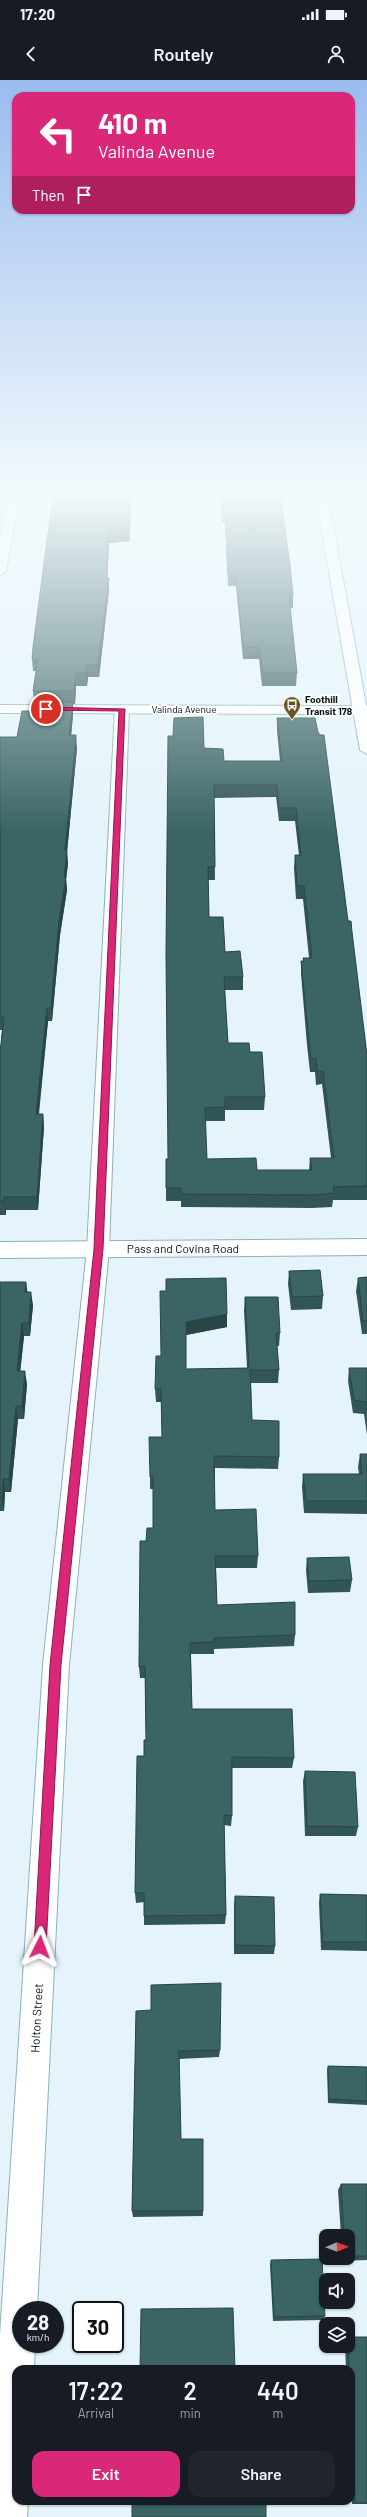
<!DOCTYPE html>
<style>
:root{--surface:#171b24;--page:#20242c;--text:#f1f3f6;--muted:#9ea1a6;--accent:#db2777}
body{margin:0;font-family:Barlow,sans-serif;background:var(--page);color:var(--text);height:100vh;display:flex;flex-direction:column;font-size:15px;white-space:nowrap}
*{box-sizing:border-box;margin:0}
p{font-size:13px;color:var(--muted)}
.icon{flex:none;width:22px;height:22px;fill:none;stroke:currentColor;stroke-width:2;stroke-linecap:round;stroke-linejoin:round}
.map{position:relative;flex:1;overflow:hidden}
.details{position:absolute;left:12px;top:2285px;width:343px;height:140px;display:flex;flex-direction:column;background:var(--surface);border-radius:12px;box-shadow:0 1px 3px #0004}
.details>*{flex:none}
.guide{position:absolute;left:12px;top:12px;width:343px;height:122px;border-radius:12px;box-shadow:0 1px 3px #0004;background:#db2777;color:#fff;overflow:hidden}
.needle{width:26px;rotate:89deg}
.tools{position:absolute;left:319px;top:2149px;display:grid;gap:8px}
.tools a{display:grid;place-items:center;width:36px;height:36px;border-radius:8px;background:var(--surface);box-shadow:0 1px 3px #0004;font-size:20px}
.speed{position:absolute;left:12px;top:2221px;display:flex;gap:8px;font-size:20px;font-weight:700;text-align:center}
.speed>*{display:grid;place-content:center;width:52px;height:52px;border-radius:50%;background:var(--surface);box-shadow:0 1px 3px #0004;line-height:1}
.speed small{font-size:10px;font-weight:400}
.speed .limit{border:2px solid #111;border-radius:6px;background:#fff;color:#111}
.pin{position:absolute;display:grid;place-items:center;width:34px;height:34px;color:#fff;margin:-17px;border:2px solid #fff;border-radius:50%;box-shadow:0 1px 4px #0007}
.me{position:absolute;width:44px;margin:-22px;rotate:3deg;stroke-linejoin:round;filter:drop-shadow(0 0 3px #0008)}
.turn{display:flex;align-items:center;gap:14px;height:84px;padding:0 20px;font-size:18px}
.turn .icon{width:52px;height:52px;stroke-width:2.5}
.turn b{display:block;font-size:28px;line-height:34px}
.then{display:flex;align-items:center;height:38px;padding:0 20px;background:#0003;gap:8px;font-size:15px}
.eta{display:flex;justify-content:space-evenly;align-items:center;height:68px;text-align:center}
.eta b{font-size:24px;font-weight:600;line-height:28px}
.primary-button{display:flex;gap:8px;margin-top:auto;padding:8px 20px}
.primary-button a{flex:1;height:46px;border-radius:12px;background:var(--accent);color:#fff;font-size:16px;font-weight:600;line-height:46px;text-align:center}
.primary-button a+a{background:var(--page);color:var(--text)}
.status{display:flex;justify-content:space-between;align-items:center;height:28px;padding:0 20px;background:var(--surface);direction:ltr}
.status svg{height:11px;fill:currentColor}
header{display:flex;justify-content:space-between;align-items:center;height:52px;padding:0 20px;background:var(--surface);font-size:18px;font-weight:600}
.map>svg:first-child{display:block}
</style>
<div class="status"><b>17:20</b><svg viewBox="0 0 49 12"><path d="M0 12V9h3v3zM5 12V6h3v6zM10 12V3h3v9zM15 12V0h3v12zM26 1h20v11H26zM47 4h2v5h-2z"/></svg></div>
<header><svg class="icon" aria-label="back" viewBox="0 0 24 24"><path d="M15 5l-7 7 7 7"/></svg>Routely<svg class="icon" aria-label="person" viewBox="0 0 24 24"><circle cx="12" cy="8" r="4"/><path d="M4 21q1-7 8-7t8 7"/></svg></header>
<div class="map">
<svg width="367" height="2437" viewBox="0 0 367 2437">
<rect width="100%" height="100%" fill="#e5f4fb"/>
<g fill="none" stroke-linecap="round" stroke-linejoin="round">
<g stroke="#8cb1c1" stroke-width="2">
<path id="minor" d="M 8,412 L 20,412 L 6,491 L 0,495 L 0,458 Z
M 122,625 L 129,629 L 109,1169 L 69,1585 L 37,2230 L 21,2230 L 21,2264 L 35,2264 L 34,2289 L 16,2289 L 16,2421 L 28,2421 L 27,2437 L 0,2437 L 0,2255 L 43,1585 L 87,1169 L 115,629 Z"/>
</g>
<g stroke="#8cb1c1" stroke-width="2">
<path id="tertiary" d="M 315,412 L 327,412 L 367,630 L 367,674 L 360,670 Z
M 367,1159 L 367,1175 L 0,1178 L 0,1162 Z"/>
</g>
<g stroke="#8cb1c1" stroke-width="2">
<path id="secondary" d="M 0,625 L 367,626 L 367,634 L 0,633 Z"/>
</g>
<use href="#minor" fill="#fff" fill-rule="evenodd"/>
<use href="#tertiary" fill="#fff" fill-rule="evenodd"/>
<use href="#secondary" fill="#fff" fill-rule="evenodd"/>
</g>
<path fill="#325657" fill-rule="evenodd" d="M 221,412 L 280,412 L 293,516 L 293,528 L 290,528 L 297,593 L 296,606 L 262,606 L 259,579 L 243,579 L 236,506 L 228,506 L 225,442 L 222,442 Z
M 50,438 L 130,461 L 109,463 L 107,498 L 109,498 L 109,510 L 99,597 L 88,597 L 87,606 L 76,606 L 75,624 L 73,624 L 73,635 L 71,655 L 77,668 L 67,772 L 68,784 L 66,799 L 67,810 L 60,855 L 52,941 L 48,941 L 39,1034 L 43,1034 L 44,1047 L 38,1130 L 6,1130 L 6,1135 L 0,1135 L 0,973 L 2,950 L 0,950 L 0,657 L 17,657 L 30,631 L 34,622 L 33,611 L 36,591 L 33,591 L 32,579 Z
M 277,638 L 348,841 L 367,975 L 367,1120 L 333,1120 L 332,1127 L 312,1128 L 181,1127 L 181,1121 L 166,1121 L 166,1079 L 168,1079 L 204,668 L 224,681 L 280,681 L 277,651 ZM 276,717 L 279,741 L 295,741 L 299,775 L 295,775 L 294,788 L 296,819 L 303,819 L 309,878 L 303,878 L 303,881 L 301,881 L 301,894 L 307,965 L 310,992 L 315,992 L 316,1005 L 322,1004 L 331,1078 L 310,1078 L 309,1090 L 257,1090 L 207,1079 L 205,1041 L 225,1041 L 225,1030 L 264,1030 L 265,1017 L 250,972 L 228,963 L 224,910 L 243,910 L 243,897 L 225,872 L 209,837 L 208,800 L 215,800 L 214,718 Z
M 289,1191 L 323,1216 L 322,1229 L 291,1230 L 288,1204 Z
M 367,1197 L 367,1254 L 362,1254 L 356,1211 L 358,1198 Z
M 0,1202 L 26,1202 L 27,1212 L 33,1225 L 30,1256 L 24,1256 L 20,1291 L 27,1304 L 24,1339 L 18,1339 L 11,1412 L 5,1412 L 4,1431 L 0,1431 Z
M 166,1211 L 227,1247 L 186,1255 L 186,1289 L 247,1288 L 244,1230 L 245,1217 L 280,1253 L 279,1266 L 277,1266 L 279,1290 L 278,1303 L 251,1303 L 252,1340 L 279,1377 L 278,1389 L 215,1388 L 215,1430 L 258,1476 L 257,1488 L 216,1488 L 217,1525 L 295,1555 L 294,1566 L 214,1569 L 214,1574 L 191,1574 L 192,1629 L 294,1678 L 292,1688 L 232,1688 L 232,1736 L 231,1746 L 224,1745 L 226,1835 L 225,1844 L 144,1845 L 144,1822 L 136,1823 L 135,1813 L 144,1676 L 146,1660 L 145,1598 L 140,1598 L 139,1587 L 146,1461 L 153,1448 L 153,1409 L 150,1409 L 150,1397 L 162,1357 L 161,1322 L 156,1322 L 155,1309 L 161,1276 Z
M 349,1288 L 367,1288 L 367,1355 L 364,1334 L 353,1333 L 348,1301 Z
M 360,1374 L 367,1374 L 367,1434 L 304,1433 L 302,1407 L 303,1394 L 359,1394 L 358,1387 Z
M 307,1478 L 352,1500 L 350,1512 L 308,1513 L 306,1490 Z
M 305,1691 L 358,1747 L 356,1756 L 305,1756 L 303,1701 Z
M 320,1814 L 367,1815 L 367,1871 L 321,1870 L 319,1823 Z
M 235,1816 L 275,1866 L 274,1874 L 234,1874 L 234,1825 Z
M 136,1931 L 220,1970 L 219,1977 L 179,1979 L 181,2059 L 203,2131 L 203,2136 L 133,2137 L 132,2131 Z
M 328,1986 L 367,1987 L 367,2025 L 328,2023 L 327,1990 Z
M 341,2104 L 367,2104 L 367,2180 L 343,2181 L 343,2178 L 348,2178 L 348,2156 L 341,2156 L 338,2110 Z
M 271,2180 L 325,2236 L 322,2240 L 273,2241 L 270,2185 Z
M 367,2257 L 367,2424 L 352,2424 L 351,2405 L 351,2289 L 346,2289 L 345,2266 L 348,2266 Z"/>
<path fill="#294647" d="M 130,412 L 130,461 L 109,463 L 107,510 L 106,498 L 108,452 Z
M 109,498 L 109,510 L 99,597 L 98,585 Z
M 87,585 L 88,597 L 87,606 L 86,593 Z
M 76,593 L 76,606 L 75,624 L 74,611 Z
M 73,622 L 73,635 L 70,668 L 69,655 Z
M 76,655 L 77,668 L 67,772 L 68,784 L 66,799 L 67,810 L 60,855 L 52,941 L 51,928 L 59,841 L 64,797 L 65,771 Z
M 47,928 L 48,941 L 37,1047 L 36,1034 Z
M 43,1034 L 44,1047 L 38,1130 L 37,1117 Z
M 4,1117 L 6,1130 L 6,1135 L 4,1121 Z
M 26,1202 L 28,1215 L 25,1212 Z
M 31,1212 L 33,1225 L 30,1256 L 29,1243 Z
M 227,1234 L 227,1247 L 186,1255 L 186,1242 Z
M 22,1243 L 24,1256 L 19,1304 L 17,1291 Z
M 25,1291 L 27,1304 L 24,1339 L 22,1326 Z
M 16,1326 L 18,1339 L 11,1412 L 9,1399 Z
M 3,1399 L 5,1412 L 4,1431 L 2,1418 Z"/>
<path fill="#3a6465" stroke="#294647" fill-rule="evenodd" d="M 55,412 L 130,412 L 130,450 L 108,452 L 106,498 L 109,498 L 98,585 L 87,585 L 86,593 L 76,593 L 74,611 L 33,611 L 38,579 L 32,579 L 33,567 L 50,438 Z
M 222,412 L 280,412 L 290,485 L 293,516 L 289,516 L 297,593 L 263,593 L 259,567 L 243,567 L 236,494 L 228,494 L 225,431 L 222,431 Z
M 32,622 L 73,622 L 69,655 L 76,655 L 65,771 L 67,771 L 64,797 L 66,797 L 59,841 L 51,928 L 47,928 L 36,1034 L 43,1034 L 37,1117 L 4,1117 L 4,1121 L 0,1121 L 0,973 L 4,937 L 0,937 L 0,657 L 17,657 L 22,631 L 30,631 Z
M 203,637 L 204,668 L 223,669 L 224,681 L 282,681 L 277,638 L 315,638 L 318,652 L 320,655 L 324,655 L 348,841 L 351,841 L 352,852 L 367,975 L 367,1106 L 333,1107 L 334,1113 L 313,1115 L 181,1114 L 181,1108 L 166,1108 L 166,1079 L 168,1079 L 166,875 L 168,656 L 173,656 L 174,638 ZM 214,705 L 277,705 L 279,728 L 296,728 L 301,775 L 295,775 L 297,806 L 304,806 L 312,878 L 303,878 L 304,881 L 301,881 L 308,952 L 311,979 L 316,978 L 317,991 L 323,991 L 334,1078 L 310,1078 L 312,1090 L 257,1090 L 256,1078 L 207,1079 L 205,1028 L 225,1027 L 225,1017 L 265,1017 L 262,972 L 250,972 L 249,963 L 228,963 L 224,897 L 243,897 L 240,871 L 225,872 L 223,837 L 209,837 L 208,787 L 215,787 Z
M 320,1190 L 323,1216 L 292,1217 L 289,1191 Z
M 367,1197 L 367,1241 L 363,1241 L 358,1198 Z
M 226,1198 L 227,1234 L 186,1242 L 186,1289 L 249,1288 L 245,1217 L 278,1217 L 280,1253 L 276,1253 L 279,1290 L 250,1290 L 252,1340 L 279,1341 L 279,1377 L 214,1376 L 215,1430 L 256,1429 L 258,1476 L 215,1476 L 217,1525 L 295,1522 L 295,1555 L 214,1558 L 214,1562 L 190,1563 L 192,1629 L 292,1629 L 294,1678 L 232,1677 L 232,1736 L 224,1735 L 226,1835 L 144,1836 L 144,1813 L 135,1813 L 137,1676 L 144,1676 L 144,1660 L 146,1660 L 145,1586 L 139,1587 L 140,1461 L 146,1461 L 147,1448 L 153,1448 L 153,1397 L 150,1397 L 149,1357 L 162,1357 L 161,1309 L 155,1309 L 156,1276 L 161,1276 L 160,1211 L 166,1211 L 166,1199 Z
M 0,1202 L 26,1202 L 25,1212 L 31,1212 L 29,1243 L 22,1243 L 17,1291 L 25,1291 L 22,1326 L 16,1326 L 9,1399 L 3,1399 L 2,1418 L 0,1418 Z
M 349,1288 L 367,1288 L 367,1326 L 366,1322 L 354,1320 Z
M 360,1374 L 367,1374 L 367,1421 L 306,1421 L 303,1394 L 362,1394 Z
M 349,1477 L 352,1500 L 309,1501 L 307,1478 Z
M 305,1691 L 355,1692 L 358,1747 L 307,1746 Z
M 320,1814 L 367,1815 L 367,1862 L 323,1862 Z
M 235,1816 L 274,1817 L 275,1866 L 235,1865 Z
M 221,1903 L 220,1970 L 179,1971 L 181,2059 L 203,2059 L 203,2131 L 132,2131 L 136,1931 L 151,1930 L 151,1905 Z
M 328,1986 L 367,1987 L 367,2021 L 329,2019 Z
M 341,2104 L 367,2104 L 367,2176 L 348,2176 L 348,2156 L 344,2156 Z
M 322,2179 L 325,2236 L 274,2237 L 271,2180 Z
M 233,2228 L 235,2289 L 140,2289 L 141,2229 Z
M 348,2257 L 367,2257 L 367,2423 L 355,2423 L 351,2334 L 351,2289 L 349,2289 Z
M 132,2421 L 266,2421 L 266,2437 L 132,2437 Z"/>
<linearGradient id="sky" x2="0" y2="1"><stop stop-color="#9abcee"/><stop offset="0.55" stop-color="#f3fafd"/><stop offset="1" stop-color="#f3fafd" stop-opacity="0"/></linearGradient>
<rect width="367" height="753" fill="url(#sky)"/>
<path fill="#db2777" stroke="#8e194d" d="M 46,627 L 125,629 L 103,1169 L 61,1585 L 46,1867 L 44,1871 L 40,1873 L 35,1871 L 34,1867 L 50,1585 L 94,1169 L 119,631 L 44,630 Z"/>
<defs>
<g id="bus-pin" transform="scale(0.9)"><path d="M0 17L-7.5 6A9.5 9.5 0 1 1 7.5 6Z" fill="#695523" stroke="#fefffe"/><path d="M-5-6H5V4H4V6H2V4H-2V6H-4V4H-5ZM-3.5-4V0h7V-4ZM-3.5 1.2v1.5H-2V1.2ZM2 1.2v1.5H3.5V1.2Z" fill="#fff"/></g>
</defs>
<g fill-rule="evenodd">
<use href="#bus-pin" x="292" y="625"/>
</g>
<g text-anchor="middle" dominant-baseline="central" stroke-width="4" stroke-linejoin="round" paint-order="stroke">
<g font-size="10" font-weight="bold" fill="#061419" stroke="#fefffe" text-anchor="start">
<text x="305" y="619">Foothill<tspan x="305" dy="12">Transit 178</tspan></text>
</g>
<g font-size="10" fill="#061419" stroke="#fefffe">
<text x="184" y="629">Valinda Avenue</text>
</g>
<g font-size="12" fill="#061419" stroke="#fefffe">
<text x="183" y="1168">Pass and Covina Road</text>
<text transform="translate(36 1938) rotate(-87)">Holton Street</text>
</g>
</g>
</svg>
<div class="tools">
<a><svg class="needle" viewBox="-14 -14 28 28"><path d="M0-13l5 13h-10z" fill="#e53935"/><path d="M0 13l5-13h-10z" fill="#9ea1a6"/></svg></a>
<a><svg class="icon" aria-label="sound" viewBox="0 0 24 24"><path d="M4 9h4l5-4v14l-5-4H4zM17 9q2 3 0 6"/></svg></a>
<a><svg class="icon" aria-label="layers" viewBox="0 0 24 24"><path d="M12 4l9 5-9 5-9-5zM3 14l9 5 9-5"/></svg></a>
</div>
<div class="speed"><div>28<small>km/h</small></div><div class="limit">30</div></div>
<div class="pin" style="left:46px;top:629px;background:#d93025"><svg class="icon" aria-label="arrive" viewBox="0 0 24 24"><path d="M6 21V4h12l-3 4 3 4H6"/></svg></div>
<svg class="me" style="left:40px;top:1867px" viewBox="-20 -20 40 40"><path d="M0-17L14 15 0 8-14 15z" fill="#db2777" stroke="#fff" stroke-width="4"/></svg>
<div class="guide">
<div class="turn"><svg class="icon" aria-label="left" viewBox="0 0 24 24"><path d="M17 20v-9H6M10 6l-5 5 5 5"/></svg><div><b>410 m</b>Valinda Avenue</div></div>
<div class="then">Then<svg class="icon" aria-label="arrive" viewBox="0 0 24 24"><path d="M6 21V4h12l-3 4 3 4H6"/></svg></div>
</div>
<section class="details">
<div class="eta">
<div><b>17:22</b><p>Arrival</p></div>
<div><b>2</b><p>min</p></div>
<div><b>440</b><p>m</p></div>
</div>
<div class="primary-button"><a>Exit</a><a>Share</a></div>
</section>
</div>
